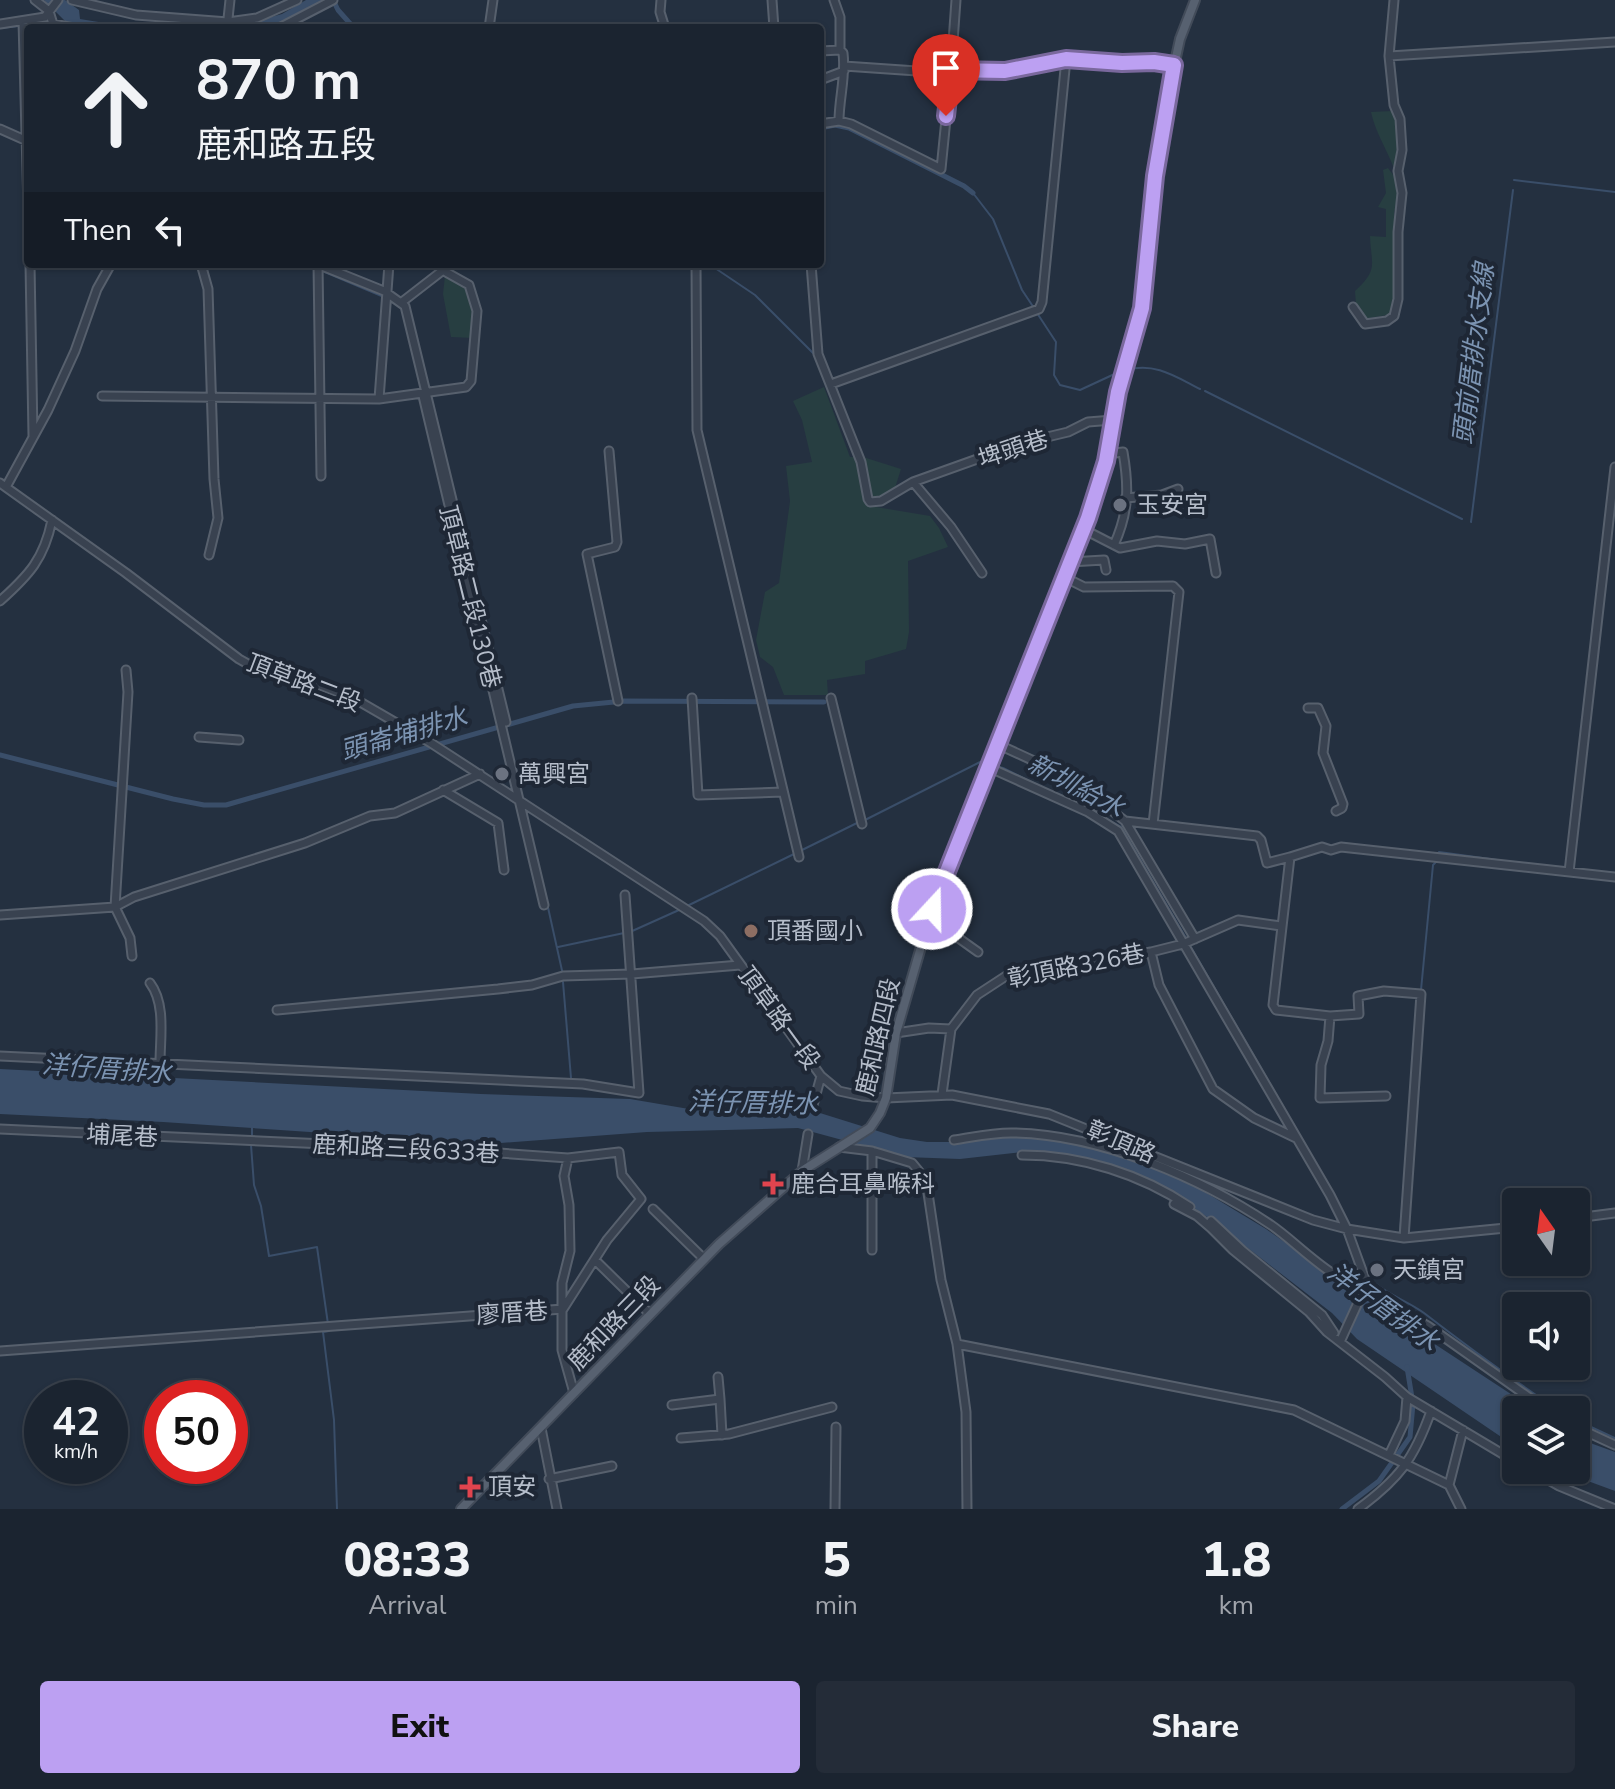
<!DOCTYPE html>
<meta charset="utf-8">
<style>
:root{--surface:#1b2430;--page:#242c38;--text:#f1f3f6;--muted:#a0a4ab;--line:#39414c;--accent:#bca0f2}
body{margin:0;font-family:"Nunito Sans","Noto Sans TC",sans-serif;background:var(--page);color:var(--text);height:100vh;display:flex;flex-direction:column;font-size:30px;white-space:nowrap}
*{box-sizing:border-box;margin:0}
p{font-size:26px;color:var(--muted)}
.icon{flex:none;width:44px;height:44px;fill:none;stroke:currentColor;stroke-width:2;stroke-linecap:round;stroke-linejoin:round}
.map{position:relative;height:1509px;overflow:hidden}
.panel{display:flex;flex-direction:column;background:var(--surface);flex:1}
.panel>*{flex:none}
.banner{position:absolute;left:24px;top:24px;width:800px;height:244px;border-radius:8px;box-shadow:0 2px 6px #0004,0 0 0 2px var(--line);background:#1b2430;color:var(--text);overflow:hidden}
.needle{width:52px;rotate:346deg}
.fabs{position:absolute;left:1502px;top:1188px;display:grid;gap:16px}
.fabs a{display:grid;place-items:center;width:88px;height:88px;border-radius:8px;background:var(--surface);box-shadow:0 2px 6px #0004,0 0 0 2px var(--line);font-size:40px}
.speed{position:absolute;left:24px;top:1380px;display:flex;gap:16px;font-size:40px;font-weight:700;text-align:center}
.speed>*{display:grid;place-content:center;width:104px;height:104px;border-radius:50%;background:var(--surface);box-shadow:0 2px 6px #0004,0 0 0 2px var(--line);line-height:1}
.speed small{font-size:20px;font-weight:400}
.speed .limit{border:12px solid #d22;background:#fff;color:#111}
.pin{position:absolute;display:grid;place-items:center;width:68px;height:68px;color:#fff;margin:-82px -34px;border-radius:50% 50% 50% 0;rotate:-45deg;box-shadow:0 0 8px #0007}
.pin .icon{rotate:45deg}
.me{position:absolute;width:88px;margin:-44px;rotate:21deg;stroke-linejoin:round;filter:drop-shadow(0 0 6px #0008)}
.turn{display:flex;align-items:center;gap:28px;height:168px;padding:0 40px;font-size:36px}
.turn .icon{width:104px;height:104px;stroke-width:2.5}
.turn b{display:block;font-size:56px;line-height:68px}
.then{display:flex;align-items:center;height:76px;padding:0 40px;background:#0003;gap:16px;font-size:30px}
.eta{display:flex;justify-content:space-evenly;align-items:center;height:136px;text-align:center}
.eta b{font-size:48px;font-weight:800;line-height:56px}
.cta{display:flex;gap:16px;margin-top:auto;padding:16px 40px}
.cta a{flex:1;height:92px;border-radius:8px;background:var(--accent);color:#111;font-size:32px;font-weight:800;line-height:92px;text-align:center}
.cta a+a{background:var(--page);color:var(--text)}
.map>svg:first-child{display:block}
</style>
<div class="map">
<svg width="1615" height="1509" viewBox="0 0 1615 1509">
<rect width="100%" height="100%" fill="#243040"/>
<path fill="#273e41" d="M 1392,111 C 1400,130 1397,147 1395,166 L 1393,166 C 1386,148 1375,131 1371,112 Z
M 1388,168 L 1399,183 L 1399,198 L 1394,212 L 1396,288 L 1394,308 L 1387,315 L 1364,319 L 1356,305 L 1355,291 C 1379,269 1371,265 1370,236 L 1386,237 L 1386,209 L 1378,207 L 1386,193 L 1383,170 Z
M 445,276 L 469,288 L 474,306 L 473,338 L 451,337 L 443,294 Z
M 824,387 L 850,457 L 863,457 L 901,469 L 895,488 L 879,498 L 871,497 L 870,506 L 930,516 L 939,528 L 948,547 L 908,561 L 909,632 L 906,649 L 865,661 L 865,674 L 827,680 L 828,695 L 784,695 L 773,667 L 760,657 L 756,640 L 765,592 L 779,583 L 790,501 L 786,466 L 812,462 L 802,420 L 793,401 Z"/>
<path fill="#3a4e69" d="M 44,0 L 65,0 L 79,10 L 80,19 L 117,25 L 242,25 L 282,14 L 306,0 L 327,0 L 270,28 L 82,27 L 66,22 Z
M 0,1069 L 481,1094 L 630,1099 L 689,1109 L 804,1108 L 900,1138 L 927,1142 L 954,1142 L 1005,1134 L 1058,1138 L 1132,1159 L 1190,1183 L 1266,1229 L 1354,1291 L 1535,1410 L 1516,1410 L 1516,1447 L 1357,1339 L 1332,1313 L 1210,1219 L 1182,1200 L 1137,1178 L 1032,1151 L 960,1159 L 905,1157 L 798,1128 L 647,1132 L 488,1144 L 163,1122 L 0,1114 Z
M 1576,1434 L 1593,1444 L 1615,1452 L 1615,1491 L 1558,1470 L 1576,1470 Z"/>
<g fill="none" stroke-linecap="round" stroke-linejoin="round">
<path stroke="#3a4e69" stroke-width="2" d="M 25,25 L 51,22
M 0,28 L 19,26
M 1514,180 L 1615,192
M 973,193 L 993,219 L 1022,290 L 1034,308
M 305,264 L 314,268
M 709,264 L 755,295 L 815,355
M 320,270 L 384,297
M 1037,313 L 1056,342 L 1054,375 L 1060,385 L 1080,390 L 1121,371
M 1127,370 C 1155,362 1176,377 1200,389
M 1205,391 L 1462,519
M 1471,522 L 1513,190
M 991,765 L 1003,768 L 1050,791
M 1106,819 L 1121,827 L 1186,938
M 865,820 L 980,762 L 985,763
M 800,851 L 859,822
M 1438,856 L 1439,852 L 1497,860
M 547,903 L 563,975
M 685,907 L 794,854
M 630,932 L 679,910
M 1189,944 L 1310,1153
M 558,947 L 624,933
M 563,982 L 571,1078
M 1421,990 L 1433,865 L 1436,862
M 252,1139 L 252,1125
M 251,1145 L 254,1185 L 261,1206 L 269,1256 L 317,1247 L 329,1331 L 323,1332 L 334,1420 L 337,1509
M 1576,1214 L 1615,1209
M 1400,1233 L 1405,1171
M 1376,1284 C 1391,1296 1409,1302 1424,1313 C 1468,1347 1512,1379 1558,1410
M 1576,1420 L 1615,1438"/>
<path stroke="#3a4e69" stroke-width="5" d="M 333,0 L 338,10 L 354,28
M 820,128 L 835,125 L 849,128 L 964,186 L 973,193
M 0,755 L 173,799 L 204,805 L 226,805 L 573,706 L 624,701 L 824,702
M 1342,1509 L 1379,1481 L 1410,1437 L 1413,1404 L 1407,1367"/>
<g stroke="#57606d" stroke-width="11">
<path id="minor" d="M 35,0 L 49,11 L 53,24 L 74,28
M 72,0 L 136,15 L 228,22 L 257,18 L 297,0
M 661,0 L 660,12 L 665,28
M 772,0 L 774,28
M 834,0 L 840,17 L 840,50
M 23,21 L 28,209
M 0,24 L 45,17 L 58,0
M 227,28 L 230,0
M 279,28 L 333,0
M 489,28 L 493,0
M 820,51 L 840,50 L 843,53 C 846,77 839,98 839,121
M 1389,56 L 1615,42
M 844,66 L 946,73 L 964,69 L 1005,71 L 1066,59 L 1122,63 L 1154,62 L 1174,65
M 951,70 L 956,0
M 820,80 L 844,71
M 820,124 L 839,121 L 851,124 L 941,169 L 949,89 L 946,73
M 0,129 L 27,141
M 30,264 L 33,436
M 201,264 L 208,289 L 214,479 L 218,518 L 209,555
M 317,264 L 384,291 L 405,306 L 506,722
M 318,264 L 321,476
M 696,264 L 697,430 L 799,857
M 811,264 L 818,354 L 861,462 L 868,499 L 870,502 L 881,501 L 913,482 L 951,527 L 982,573
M 402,302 L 451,264
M 1353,307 L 1365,324 L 1387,321 L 1394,316 L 1398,299 L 1398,232 L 1402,193 L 1398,171 L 1402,150 L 1400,119 L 1394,105 L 1389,56 L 1394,0
M 831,384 L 1039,309 L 1042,302 L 1066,59
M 102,396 L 379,399 L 466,387 L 471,381 L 477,311 L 469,285 L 444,271
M 423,396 L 544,905
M 379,399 L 389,264
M 609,451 L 617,542 L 615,547 L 587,554 L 618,701
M 1107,454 L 1123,452 C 1129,487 1129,512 1114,545
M 913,482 L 1022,443 L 1068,432 L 1088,422 L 1113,420
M 0,483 L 126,573 L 239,659 L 255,668 L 320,685 L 355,699 L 431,743 L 704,921 L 720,936 L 821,1076 L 839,1091 L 862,1096 L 886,1098 L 952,1095 L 1049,1114 L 1313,1220 L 1347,1229 L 1404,1238 L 1516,1227
M 6,487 L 48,410 L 75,351 L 97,289 L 111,264
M 1125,498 L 1162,495 L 1178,489
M 1083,529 L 1120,548 L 1157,541 L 1185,544 L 1210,539 L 1216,573
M 1070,562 L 1104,560 L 1106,570
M 1064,577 L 1084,587 L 1173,586 L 1179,592 L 1153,824
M 0,601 C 29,575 44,559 52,520
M 126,670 L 128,692 L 115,907 L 130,938 L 132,956
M 692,698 L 698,795 L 783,792
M 831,698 L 862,824
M 1308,708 L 1318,708 L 1326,726 L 1323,753 L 1343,804 L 1342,808 L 1336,811
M 199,737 L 239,740
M 997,744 L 1095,789
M 988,767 L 1088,812 L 1118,831 L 1330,1195 L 1347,1229 L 1368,1287 L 1376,1297 L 1428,1326 L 1547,1410
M 443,790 L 498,823 L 504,870
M 1091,803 L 1111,810 L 1125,821 L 1257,836 L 1261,840 L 1267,863 L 1290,857
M 1125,821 L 1195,939
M 1569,872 L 1615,467
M 0,915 L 115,907 L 134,897 L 305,843 L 370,816 L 395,813 L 480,774
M 929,917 L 943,927 L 960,910
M 943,927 L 978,952
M 1151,952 L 1159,985 L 1213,1089 L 1254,1118 L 1296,1138
M 150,983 C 166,1004 160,1038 160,1063
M 277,1010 L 498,989 L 532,985 L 563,976 L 632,974 L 740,965
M 1330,1016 L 1328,1041 L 1321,1065 L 1320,1098 L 1386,1096
M 896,1033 L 929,1028 L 951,1029
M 0,1056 L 583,1084 L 639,1093 L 625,895
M 942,1094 L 951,1029 L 977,995 L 1006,976 L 1039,977 L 1055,966 L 1078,969 L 1096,961 L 1151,952 L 1183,944 L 1238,920 L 1281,926
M 813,1105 L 821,1076
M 0,1129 L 456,1150 L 568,1158 L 619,1152 L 622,1175 L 641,1199 L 607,1240 L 563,1309 L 0,1351
M 954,1140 C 974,1137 995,1132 1015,1133 C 1101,1135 1201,1178 1271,1225 C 1299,1244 1334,1285 1368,1287
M 839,1147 L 872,1151 L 912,1163 L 926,1180 L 941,1280 L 957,1344 L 966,1412 L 967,1509
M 1022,1155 C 1081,1155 1141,1174 1190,1207
M 568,1158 L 564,1176 L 569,1205 L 570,1251 L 562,1283 L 562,1350 L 574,1393
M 802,1171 L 808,1134
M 1174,1204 L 1197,1216 L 1211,1228 L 1233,1250 L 1309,1312 L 1327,1332 L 1385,1377 L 1407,1397 L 1516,1462
M 653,1209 L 704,1259
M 1576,1218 L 1615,1213
M 1211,1221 L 1243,1251 L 1322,1315 L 1334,1333
M 1404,1238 L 1421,994 L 1384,991 L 1358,996 L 1359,1014 L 1330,1016 L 1276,1010 L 1273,1005 L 1290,857 L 1322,847 L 1331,850 L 1341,847 L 1615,877
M 872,1250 L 872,1151
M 595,1260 L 650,1314
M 1340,1342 L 1362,1294 L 1368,1287
M 957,1344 L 1294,1410 L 1449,1485
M 718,1377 L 720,1399
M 672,1405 L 720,1399 L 722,1435
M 1576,1427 L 1615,1445
M 541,1428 L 557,1509
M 681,1438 L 729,1434 L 832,1407
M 1389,1455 L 1405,1421 L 1407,1397
M 1531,1470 L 1559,1486 L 1615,1509
M 549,1479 L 612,1466
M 835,1509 L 836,1427
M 1358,1509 C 1399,1479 1414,1459 1431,1411
M 1461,1509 L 1449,1485 L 1463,1430"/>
</g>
<g stroke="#424b59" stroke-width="12">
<path id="major" d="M 461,1509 L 719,1244 L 802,1171 L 870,1128 L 880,1113 L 886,1098 L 896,1033 L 932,909 L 1085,525 L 1106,461 L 1118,392 L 1142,308 L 1165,108 L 1180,39 L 1195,0"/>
</g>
<use href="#minor" stroke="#394250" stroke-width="7"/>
<use href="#major" stroke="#576170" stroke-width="8"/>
</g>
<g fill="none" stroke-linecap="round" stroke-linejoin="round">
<g stroke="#7a689d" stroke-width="20">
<path id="route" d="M 932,909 L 1088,518 L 1106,461 L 1118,392 L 1142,308 L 1155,176 L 1174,65 L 1154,62 L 1122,63 L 1066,59 L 1005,71 L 951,70 L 946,73 L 949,89 L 946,116"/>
</g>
<use href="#route" stroke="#bca0f2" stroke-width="14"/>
</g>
<g fill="#6b7280" stroke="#1e2735" stroke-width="3">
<circle cx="1120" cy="505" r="8"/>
<circle cx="502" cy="774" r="8"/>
<circle cx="1377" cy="1270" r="8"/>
</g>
<circle fill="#8d6e63" stroke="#1e2735" stroke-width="3" cx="751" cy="931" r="8"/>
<g fill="#e0444e" stroke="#1e2735" stroke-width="3">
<path d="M769 1172h8v8h8v8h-8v8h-8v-8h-8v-8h8z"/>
<path d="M466 1475h8v8h8v8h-8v8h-8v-8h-8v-8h8z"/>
</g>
<g text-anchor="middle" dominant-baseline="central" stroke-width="8" stroke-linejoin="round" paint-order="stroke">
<g font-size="24" fill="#b5bdca" stroke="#1e2735">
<text transform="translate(1013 449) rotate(-18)">埤頭巷</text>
<text transform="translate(470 597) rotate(76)">頂草路二段130巷</text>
<text transform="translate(304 683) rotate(21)">頂草路二段</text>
<text transform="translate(1076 966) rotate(-11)">彰頂路326巷</text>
<text transform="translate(779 1018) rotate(54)">頂草路一段</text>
<text transform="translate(878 1037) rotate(-77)">鹿和路四段</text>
<text transform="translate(122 1136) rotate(3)">埔尾巷</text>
<text transform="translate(1121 1142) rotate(23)">彰頂路</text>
<text transform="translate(406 1149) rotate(3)">鹿和路三段633巷</text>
<text transform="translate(512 1313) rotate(-4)">廖厝巷</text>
<text transform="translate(614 1323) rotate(-46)">鹿和路三段</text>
</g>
<g font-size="24" fill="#b5bdca" stroke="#1e2735" text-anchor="start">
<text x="1136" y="505">玉安宮</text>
<text x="518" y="774">萬興宮</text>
<text x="767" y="931">頂番國小</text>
<text x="791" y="1184">鹿合耳鼻喉科</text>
<text x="1393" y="1270">天鎮宮</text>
<text x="488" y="1487">頂安</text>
</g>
<g font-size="26" font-style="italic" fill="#7c94b2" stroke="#1e2735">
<text transform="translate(1474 354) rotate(-83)">頭前厝排水支線</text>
<text transform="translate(404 734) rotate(-16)">頭崙埔排水</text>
<text transform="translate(1076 786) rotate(28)">新圳給水</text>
<text transform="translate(107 1069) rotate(4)">洋仔厝排水</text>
<text transform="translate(753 1103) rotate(1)">洋仔厝排水</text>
<text transform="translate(1383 1307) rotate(36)">洋仔厝排水</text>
</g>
</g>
</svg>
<div class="fabs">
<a><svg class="needle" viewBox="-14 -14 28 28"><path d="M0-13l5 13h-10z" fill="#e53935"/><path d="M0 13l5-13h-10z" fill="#a0a4ab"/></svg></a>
<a><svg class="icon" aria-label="sound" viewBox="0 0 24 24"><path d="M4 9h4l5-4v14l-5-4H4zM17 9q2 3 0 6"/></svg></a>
<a><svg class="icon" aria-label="layers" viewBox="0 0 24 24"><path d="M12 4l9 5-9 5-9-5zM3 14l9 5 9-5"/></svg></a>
</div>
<div class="speed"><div>42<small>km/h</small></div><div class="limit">50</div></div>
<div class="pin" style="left:946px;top:116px;background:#d93025"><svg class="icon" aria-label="arrive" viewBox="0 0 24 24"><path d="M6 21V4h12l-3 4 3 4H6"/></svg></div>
<svg class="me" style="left:932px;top:909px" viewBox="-20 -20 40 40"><circle r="17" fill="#bca0f2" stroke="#fff" stroke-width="3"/><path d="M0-11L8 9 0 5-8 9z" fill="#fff"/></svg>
<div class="banner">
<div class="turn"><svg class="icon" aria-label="ahead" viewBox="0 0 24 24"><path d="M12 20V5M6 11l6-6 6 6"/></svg><div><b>870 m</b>鹿和路五段</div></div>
<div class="then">Then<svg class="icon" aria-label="left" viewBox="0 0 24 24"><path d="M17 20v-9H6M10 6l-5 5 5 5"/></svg></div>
</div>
</div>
<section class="panel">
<div class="eta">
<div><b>08:33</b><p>Arrival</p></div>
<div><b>5</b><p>min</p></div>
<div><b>1.8</b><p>km</p></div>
</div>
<div class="cta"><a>Exit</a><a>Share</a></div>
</section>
